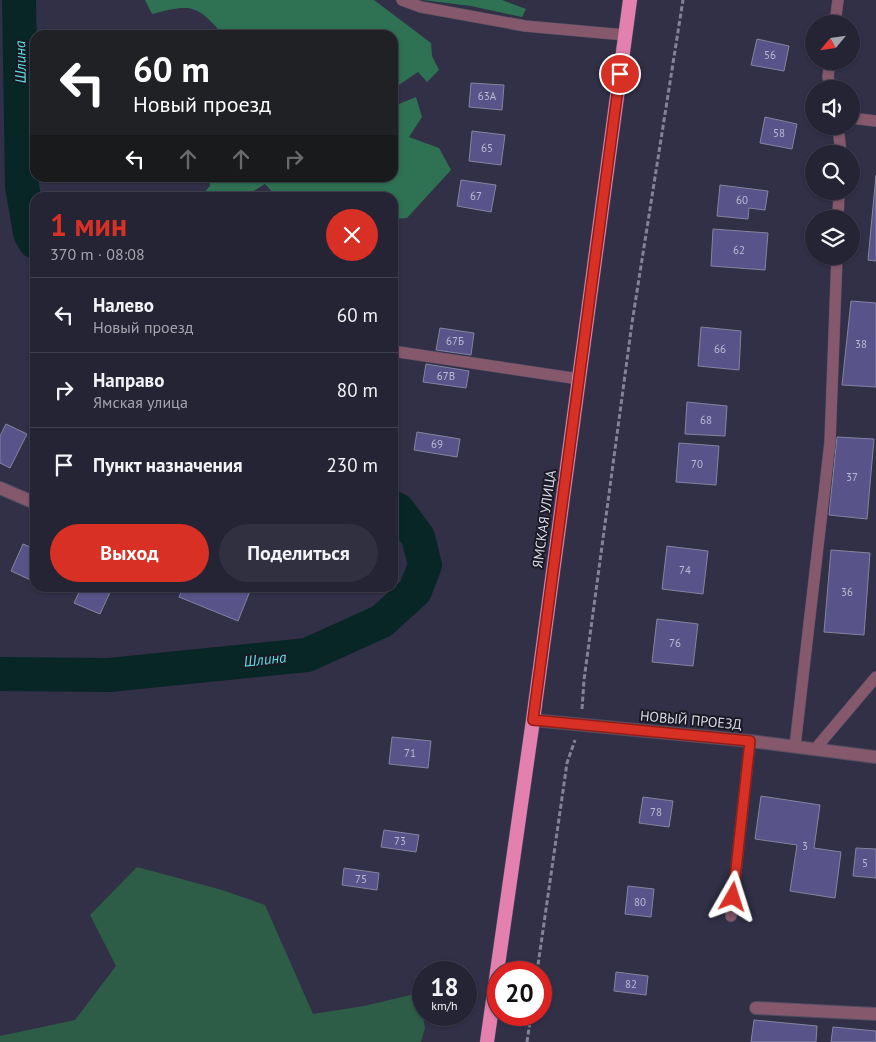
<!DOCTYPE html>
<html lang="ru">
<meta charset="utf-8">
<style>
:root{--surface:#252435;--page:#313041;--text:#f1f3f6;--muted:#a3a4ad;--line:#424150;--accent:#d93025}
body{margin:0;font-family:"PT Sans",sans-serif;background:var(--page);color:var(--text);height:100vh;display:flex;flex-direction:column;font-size:19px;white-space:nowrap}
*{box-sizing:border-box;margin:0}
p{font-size:16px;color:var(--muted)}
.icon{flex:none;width:28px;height:28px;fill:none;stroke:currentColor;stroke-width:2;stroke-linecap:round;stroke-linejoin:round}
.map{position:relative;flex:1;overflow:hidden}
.side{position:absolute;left:30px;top:192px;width:368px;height:400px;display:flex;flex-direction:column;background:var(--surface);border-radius:15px;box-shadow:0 1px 4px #0004,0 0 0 1px var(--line)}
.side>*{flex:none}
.top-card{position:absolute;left:30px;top:30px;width:368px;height:152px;border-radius:15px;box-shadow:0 1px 4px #0004,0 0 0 1px var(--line);background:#202124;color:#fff;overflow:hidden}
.needle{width:32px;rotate:241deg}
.buttons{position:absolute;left:805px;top:15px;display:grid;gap:10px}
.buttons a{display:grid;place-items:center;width:55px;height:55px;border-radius:50%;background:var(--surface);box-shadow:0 1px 4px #0004,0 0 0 1px var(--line);font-size:25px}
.speed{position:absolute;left:412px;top:961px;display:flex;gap:10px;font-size:25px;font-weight:700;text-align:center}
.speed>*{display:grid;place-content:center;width:65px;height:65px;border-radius:50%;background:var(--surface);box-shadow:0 1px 4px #0004,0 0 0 1px var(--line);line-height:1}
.speed small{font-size:12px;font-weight:400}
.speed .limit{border:8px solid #d22;background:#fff;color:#111}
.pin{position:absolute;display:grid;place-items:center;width:42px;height:42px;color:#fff;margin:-21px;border:2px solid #fff;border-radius:50%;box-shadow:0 1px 5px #0007}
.me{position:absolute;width:55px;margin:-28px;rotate:6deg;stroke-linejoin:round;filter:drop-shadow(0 0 4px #0008)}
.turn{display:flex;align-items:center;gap:18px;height:105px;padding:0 20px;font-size:22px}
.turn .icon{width:65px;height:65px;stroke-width:2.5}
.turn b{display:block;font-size:35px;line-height:42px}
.lanes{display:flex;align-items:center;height:48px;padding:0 20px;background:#0003;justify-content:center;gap:25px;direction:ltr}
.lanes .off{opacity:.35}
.round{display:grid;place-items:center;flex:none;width:52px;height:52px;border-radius:26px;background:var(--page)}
.head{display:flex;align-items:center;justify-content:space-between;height:85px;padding:0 20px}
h1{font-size:30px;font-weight:600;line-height:38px;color:var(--accent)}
.action{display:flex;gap:10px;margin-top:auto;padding:10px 20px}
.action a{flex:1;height:58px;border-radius:30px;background:var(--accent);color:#fff;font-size:20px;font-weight:600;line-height:58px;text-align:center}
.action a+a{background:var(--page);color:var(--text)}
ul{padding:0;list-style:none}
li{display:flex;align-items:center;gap:15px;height:75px;padding:0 20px;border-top:1px solid var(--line)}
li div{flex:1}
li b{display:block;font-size:19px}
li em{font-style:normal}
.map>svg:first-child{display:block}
</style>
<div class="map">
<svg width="876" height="1042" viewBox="0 0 876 1042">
<rect width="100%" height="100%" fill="#313047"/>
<path fill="#2d5d46" d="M 137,867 L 222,890 L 265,905 L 313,1014 L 364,1006 L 419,993 L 425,1028 L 421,1042 L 0,1042 L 0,1036 L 75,1020 L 116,966 L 90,915 Z"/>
<path fill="#2f7153" d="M 145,0 L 374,0 L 431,43 L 432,56 L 439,70 L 427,82 L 418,72 L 396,87 L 399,104 L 416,97 L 422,117 L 409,137 L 439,148 L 451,170 L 407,218 L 393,219 L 392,198 L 277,197 L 265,184 L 244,197 L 219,193 L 215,197 L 200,197 L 210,186 L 209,178 L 392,178 L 392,35 L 223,35 C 197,4 191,4 152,14 Z
M 423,0 L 502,0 L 526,9 L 522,17 L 471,6 Z"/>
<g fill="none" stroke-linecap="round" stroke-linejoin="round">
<path stroke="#092626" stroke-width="34" d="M 19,0 L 22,186 L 30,233 L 35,242
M 0,674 L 109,675 L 307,655 L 382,621 L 415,591 L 425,565 L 418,537 L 398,510 L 392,507"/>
</g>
<path fill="#585489" stroke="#8484a0" d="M 757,39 L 789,46 L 784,71 L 751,65 Z
M 471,83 L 504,85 L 502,110 L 469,107 Z
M 765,117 L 797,124 L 792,149 L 760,143 Z
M 472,131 L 505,135 L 501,165 L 469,161 Z
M 876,175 L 876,261 L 868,260 Z
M 461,180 L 496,185 L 491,212 L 457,206 Z
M 720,185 L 768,191 L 765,210 L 749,208 L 748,219 L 717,216 Z
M 713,229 L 768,233 L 765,270 L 711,266 Z
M 851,301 L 876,303 L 876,387 L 842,385 Z
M 701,327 L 741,331 L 739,370 L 698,366 Z
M 440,328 L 474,333 L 471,355 L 436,350 Z
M 426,364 L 469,371 L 466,388 L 423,382 Z
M 687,402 L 727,406 L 725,436 L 685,434 Z
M 6,424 L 27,434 L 10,468 L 0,463 L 0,436 Z
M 417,432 L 460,439 L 457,457 L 414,450 Z
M 837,437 L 874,439 L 867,519 L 829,515 Z
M 679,443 L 719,446 L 716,485 L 676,482 Z
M 23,544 L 35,549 L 35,582 L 11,571 Z
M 667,546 L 708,551 L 703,594 L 662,589 Z
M 831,550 L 870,553 L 864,635 L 824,632 Z
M 81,588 L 112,588 L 100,614 L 74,603 Z
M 183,588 L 240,588 L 250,591 L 238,621 L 179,597 Z
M 657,619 L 698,624 L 693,666 L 652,662 Z
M 392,737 L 431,741 L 428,768 L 389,764 Z
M 761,796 L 820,805 L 814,848 L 841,852 L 835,898 L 790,891 L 797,845 L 755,839 Z
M 643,797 L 673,801 L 669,827 L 639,823 Z
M 384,830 L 419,835 L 416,852 L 381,847 Z
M 856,848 L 876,849 L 876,878 L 853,876 Z
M 344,868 L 379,873 L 377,890 L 342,885 Z
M 628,886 L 654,889 L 651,917 L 625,914 Z
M 616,972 L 648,976 L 646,995 L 614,991 Z
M 754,1020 L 817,1026 L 816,1042 L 751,1042 Z
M 833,1027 L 876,1031 L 876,1042 L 831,1042 Z"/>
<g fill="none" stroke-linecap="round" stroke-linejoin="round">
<g stroke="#504f64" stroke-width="12">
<path id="service" d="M 402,0 L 421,7 L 525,26 L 625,35
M 835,24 L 838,0
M 830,61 L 828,77 L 831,89
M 851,118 L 876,121
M 838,126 L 841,154
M 838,219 L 839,191
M 392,351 L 579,379
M 795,746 L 830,442 L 837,256
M 816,748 L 876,677
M 731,916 L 750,741"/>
</g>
<g stroke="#504f64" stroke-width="14">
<path id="minor" d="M 0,488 L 35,503
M 533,720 L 750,741 L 876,757
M 756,1008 L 876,1014"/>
</g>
<g stroke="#504f64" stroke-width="15">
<path id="trunk" d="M 487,1042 L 533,720 L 630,0"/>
</g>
<path stroke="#838396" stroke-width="3" stroke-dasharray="5 2.5" stroke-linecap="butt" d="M 582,709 L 584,680 L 632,323 L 683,0
M 537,972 L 567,763 L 575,740
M 527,1042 L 531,1015"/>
<use href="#service" stroke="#85586b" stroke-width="11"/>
<use href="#minor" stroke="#85586b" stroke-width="12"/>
<use href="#trunk" stroke="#e480ad" stroke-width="14"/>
</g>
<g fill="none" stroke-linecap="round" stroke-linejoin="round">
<g stroke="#8d1f18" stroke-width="12">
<path id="route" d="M 620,74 L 533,720 L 750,741 L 733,897"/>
</g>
<use href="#route" stroke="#d93025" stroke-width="9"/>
</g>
<g text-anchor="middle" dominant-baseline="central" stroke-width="4" stroke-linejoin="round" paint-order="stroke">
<g font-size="11" fill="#bab9d2">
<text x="770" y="55">56</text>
<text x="487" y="96">63А</text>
<text x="779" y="133">58</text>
<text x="487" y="148">65</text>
<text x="476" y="196">67</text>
<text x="742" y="200">60</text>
<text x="739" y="250">62</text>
<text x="455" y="341">67Б</text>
<text x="861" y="344">38</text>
<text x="720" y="349">66</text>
<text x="446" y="376">67В</text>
<text x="706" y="420">68</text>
<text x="437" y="444">69</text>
<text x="697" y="464">70</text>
<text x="852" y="477">37</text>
<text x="685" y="570">74</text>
<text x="847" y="592">36</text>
<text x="675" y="643">76</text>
<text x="410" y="753">71</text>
<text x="656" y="812">78</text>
<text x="400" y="841">73</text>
<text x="805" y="846">3</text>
<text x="865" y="863">5</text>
<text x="361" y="879">75</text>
<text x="640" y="902">80</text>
<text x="631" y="984">82</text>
</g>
<g font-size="14" fill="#dbdbea" stroke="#1a1924">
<text transform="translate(544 519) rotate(-82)">ЯМСКАЯ УЛИЦА</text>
<text transform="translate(691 720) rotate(5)">НОВЫЙ ПРОЕЗД</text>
</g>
<g font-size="15" font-style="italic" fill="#5de0e3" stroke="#1a1924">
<text transform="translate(20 62) rotate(-91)">Шлина</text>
<text transform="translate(265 659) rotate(-6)">Шлина</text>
</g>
</g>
</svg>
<div class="buttons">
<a><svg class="needle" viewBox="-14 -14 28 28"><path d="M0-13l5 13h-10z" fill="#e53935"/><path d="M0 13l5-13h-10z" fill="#a3a4ad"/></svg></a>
<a><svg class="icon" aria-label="sound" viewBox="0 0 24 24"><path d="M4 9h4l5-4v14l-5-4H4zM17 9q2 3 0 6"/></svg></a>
<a><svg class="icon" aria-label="search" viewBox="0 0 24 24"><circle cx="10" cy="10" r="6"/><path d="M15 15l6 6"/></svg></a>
<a><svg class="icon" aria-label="layers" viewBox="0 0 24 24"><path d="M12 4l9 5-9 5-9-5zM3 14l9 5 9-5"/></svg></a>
</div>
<div class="speed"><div>18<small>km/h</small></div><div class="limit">20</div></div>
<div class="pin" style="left:620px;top:74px;background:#d93025"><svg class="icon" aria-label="arrive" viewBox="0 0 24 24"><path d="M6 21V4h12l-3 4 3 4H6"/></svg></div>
<svg class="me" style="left:733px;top:897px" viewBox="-20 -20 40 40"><path d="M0-17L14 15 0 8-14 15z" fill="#d93025" stroke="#fff" stroke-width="4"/></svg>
<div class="top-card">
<div class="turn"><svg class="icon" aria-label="left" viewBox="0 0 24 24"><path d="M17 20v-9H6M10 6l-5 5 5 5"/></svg><div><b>60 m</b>Новый проезд</div></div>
<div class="lanes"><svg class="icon" aria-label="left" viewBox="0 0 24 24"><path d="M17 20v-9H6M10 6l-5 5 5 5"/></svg><svg class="icon off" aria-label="ahead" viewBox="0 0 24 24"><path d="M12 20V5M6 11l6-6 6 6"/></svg><svg class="icon off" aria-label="ahead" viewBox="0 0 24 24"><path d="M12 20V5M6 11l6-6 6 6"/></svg><svg class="icon off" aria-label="right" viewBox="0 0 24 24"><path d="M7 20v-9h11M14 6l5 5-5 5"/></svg></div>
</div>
<section class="side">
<div class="head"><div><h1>1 мин</h1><p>370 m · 08:08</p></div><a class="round" style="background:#d93025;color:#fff"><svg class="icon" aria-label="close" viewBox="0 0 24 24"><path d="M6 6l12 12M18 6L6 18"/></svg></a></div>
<ul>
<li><svg class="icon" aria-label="left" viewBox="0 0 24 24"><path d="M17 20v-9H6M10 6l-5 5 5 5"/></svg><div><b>Налево</b><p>Новый проезд</p></div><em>60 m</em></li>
<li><svg class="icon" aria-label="right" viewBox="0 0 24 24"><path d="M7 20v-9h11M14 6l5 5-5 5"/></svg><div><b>Направо</b><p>Ямская улица</p></div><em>80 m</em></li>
<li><svg class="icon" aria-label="arrive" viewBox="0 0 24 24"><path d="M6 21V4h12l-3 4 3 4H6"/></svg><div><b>Пункт назначения</b></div><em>230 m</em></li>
</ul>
<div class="action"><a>Выход</a><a>Поделиться</a></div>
</section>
</div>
